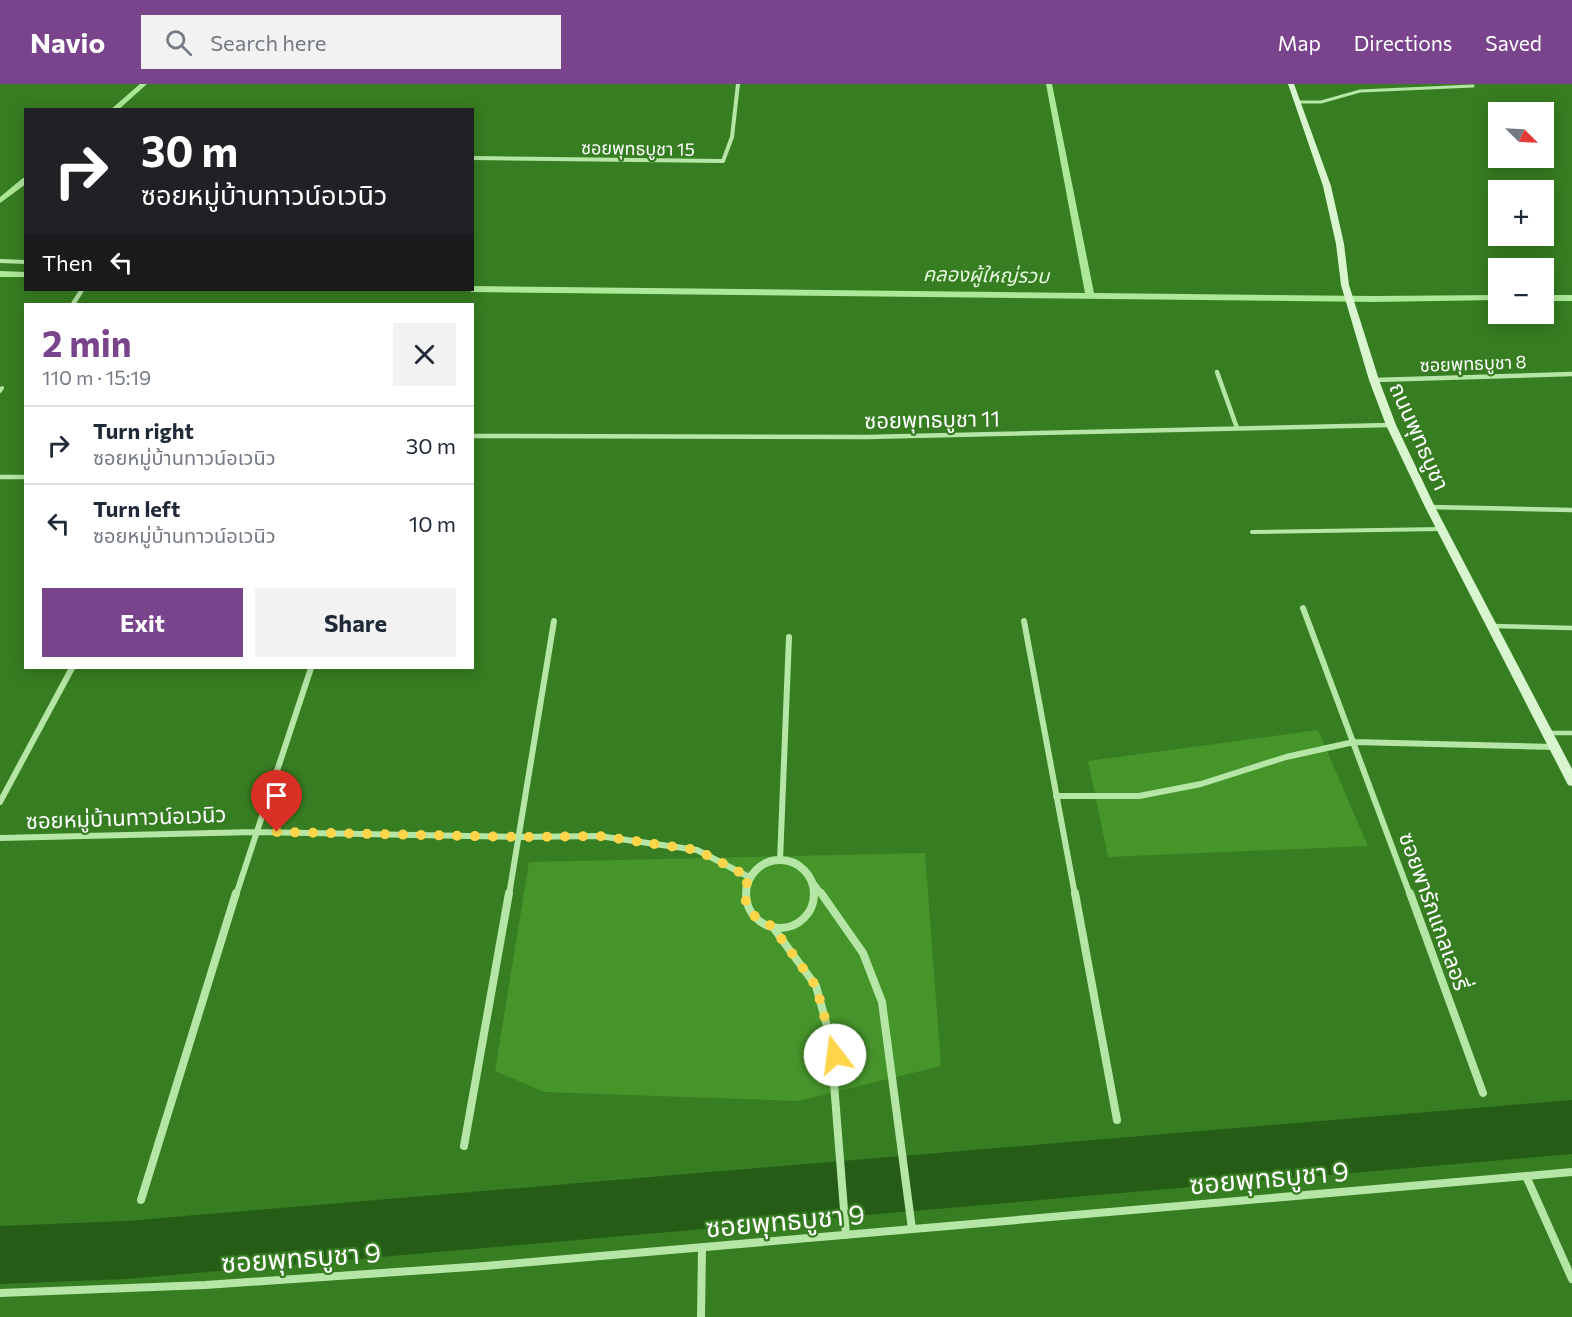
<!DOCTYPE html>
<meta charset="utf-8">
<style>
:root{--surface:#fff;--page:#f2f2f3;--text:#1f2937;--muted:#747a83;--line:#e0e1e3;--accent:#79448c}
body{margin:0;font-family:Commissioner,"Noto Sans Thai",sans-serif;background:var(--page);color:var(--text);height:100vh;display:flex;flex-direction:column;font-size:22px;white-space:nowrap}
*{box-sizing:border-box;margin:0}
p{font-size:20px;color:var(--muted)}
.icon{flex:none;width:33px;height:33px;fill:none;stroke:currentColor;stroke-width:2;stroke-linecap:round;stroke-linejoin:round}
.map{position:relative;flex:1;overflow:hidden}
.sheet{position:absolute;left:24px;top:219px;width:450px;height:366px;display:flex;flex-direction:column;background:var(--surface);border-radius:0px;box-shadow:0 3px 15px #0003}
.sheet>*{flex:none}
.hud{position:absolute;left:24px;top:24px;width:450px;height:183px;border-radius:0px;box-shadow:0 3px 15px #0003;background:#202124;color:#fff;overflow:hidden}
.needle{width:39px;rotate:114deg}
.tools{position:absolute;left:1488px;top:18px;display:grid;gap:12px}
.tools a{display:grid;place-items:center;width:66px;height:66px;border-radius:0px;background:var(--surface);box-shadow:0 3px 15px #0003;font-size:30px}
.pin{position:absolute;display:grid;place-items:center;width:51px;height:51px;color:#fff;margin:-62px -26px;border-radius:50% 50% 50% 0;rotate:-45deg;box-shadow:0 0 6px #0007}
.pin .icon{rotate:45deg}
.me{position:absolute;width:66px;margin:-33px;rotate:345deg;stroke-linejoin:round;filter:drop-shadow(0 0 4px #0008)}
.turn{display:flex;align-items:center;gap:21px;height:126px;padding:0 18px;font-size:27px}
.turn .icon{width:78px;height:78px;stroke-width:2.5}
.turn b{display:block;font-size:42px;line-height:51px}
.then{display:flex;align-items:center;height:57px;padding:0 18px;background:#0003;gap:12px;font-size:22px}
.round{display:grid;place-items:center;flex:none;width:63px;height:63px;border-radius:0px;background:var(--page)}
.overview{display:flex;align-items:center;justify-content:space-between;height:102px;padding:0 18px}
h1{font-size:36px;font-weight:700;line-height:45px;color:var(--accent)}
.primary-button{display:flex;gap:12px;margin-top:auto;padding:12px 18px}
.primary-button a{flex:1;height:69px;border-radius:0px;background:var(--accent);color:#fff;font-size:24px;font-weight:700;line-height:69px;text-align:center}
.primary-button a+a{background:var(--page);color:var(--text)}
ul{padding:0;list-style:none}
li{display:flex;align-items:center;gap:18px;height:78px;padding:0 18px;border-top:2px solid var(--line)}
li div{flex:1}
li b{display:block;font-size:22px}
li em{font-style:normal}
header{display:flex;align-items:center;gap:36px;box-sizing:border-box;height:84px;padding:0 30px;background:var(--accent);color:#fff}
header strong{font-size:28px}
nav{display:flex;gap:33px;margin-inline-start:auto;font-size:21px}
.search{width:420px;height:54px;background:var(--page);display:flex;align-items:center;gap:15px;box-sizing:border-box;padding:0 21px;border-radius:0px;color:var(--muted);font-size:22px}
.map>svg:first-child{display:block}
</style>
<header>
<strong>Navio</strong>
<div class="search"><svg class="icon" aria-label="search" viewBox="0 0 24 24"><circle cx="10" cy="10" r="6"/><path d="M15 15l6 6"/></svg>Search here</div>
<nav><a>Map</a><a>Directions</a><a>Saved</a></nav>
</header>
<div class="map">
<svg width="1572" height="1233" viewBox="0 0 1572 1233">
<rect width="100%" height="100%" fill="#377d21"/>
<path fill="#46952b" d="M 1318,646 L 1368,762 L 1108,773 L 1088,677 Z
M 925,769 L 941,982 L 798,1017 L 544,1008 L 495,987 L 529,778 Z"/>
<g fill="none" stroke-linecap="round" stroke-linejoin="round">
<path fill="#ade898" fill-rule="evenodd" d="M 140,0 L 147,0 L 118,26 L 110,26 Z
M 1046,0 L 1052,0 L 1094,209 L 1374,212 L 1498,211 L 1498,216 L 1374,218 L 472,208 L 468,206 L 472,206 L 472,202 L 1085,209 Z
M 23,94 L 26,94 L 26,100 L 0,119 L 0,113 Z
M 0,187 L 26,188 L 26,193 L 0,193 Z
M 1544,211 L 1572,211 L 1572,217 L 1544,217 Z"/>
<path fill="#265d16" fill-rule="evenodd" d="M 1572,1016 L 1572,1070 L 126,1195 L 0,1200 L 0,1142 L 126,1137 Z"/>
<path stroke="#b5e6a5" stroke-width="3" d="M 1298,18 L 1321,18 L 1360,7 L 1473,2"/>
<path stroke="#b5e6a5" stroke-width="4" d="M 0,307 L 2,304
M 1252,448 L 1441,445"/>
<path stroke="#b5e6a5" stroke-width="4.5" d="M 1492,542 L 1572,544
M 1548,649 L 1572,649"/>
<path stroke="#b5e6a5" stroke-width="4" d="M 472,74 L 723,77 L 732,53 L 738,0
M 0,177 L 26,178
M 79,211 L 82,206"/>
<path stroke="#b5e6a5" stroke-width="4.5" d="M 73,220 L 80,209
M 1217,288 L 1237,344
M 1374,296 L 1572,290
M 472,352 L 867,353 L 1391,341
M 0,393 L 26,393
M 1430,423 L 1572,426"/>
<path stroke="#b5e6a5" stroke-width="6" d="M 1303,524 L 1410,811
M 1024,537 L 1075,811
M 1056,712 L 1139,712 L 1201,700 L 1286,673 L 1354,658 L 1554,663
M 0,718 L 72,584
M 0,754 L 255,748 L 519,753 L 599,752 L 697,766 L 749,793
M 780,777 L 789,553
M 815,801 L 822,811
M 236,811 L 311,584
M 509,811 L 554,537"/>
<path stroke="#b5e6a5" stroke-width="8" d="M746 810a34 34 0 1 1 68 0a34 34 0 1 1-68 0Z
M 821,809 L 863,869 L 882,918 L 912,1145
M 1075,809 L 1117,1036
M 1410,809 L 1483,1009
M 772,842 L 816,902 L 835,971 L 833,987 L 846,1151
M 464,1062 L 509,809
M 1526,1092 L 1572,1195
M 141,1116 L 236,809
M 0,1209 L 205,1201 L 485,1182 L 1572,1088
M 701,1233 L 702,1165"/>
<path fill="#d8f5cf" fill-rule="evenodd" d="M 1288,0 L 1294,0 L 1331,102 L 1344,160 L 1349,201 L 1379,296 L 1396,341 L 1435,423 L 1572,685 L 1572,702 L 1568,701 L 1425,423 L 1386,341 L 1369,296 L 1341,201 L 1336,160 L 1323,102 Z"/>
</g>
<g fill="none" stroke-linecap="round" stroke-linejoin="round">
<path stroke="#ffd54a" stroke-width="10" stroke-dasharray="0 18" d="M 277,748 L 519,753 L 599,752 L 697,766 L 749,793 C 739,817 749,834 772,842 L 816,902 L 835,971"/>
</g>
<g text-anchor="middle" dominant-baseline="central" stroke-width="4.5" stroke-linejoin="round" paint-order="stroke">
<g font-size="18" fill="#fff" stroke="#377d21">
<text transform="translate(638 64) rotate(1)">ซอยพุทธบูชา 15</text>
<text transform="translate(1473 279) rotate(-2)">ซอยพุทธบูชา 8</text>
</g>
<g font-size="20" font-style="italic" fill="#e3f7db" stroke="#377d21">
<text transform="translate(986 190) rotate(1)">คลองผู้ใหญ่รวบ</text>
</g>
<g font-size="22" fill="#fff" stroke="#377d21">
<text transform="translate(932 335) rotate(-1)">ซอยพุทธบูชา 11</text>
<text transform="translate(1420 352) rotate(66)">ถนนพุทธบูชา</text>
<text transform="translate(126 733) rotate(-2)">ซอยหมู่บ้านทาวน์อเวนิว</text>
<text transform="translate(1435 827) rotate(70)">ซอยพารักแกลเลอรี่</text>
</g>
<g font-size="27" fill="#fff" stroke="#377d21">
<text transform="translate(1269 1093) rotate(-5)">ซอยพุทธบูชา 9</text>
<text transform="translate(785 1136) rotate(-5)">ซอยพุทธบูชา 9</text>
<text transform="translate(301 1173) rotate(-4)">ซอยพุทธบูชา 9</text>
</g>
</g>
</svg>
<div class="tools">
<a><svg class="needle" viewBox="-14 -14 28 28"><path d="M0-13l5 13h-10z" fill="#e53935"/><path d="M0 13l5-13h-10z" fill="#747a83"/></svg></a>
<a>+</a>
<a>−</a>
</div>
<div class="pin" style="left:277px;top:748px;background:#d93025"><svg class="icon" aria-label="arrive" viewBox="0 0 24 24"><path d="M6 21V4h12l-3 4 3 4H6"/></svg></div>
<svg class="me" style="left:835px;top:971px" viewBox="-20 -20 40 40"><circle r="19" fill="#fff"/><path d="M0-13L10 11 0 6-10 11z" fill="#ffd54a"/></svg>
<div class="hud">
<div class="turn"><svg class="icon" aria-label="right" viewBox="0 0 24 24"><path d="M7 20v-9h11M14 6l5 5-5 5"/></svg><div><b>30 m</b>ซอยหมู่บ้านทาวน์อเวนิว</div></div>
<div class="then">Then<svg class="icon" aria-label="left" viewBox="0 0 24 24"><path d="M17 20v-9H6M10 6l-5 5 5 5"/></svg></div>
</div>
<section class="sheet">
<div class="overview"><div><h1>2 min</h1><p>110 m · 15:19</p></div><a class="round"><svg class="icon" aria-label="close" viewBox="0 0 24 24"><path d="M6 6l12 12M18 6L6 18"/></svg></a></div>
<ul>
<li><svg class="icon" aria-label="right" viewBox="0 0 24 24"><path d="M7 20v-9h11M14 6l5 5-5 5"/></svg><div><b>Turn right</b><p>ซอยหมู่บ้านทาวน์อเวนิว</p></div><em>30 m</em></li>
<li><svg class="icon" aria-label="left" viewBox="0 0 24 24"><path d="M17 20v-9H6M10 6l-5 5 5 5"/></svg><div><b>Turn left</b><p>ซอยหมู่บ้านทาวน์อเวนิว</p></div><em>10 m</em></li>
</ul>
<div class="primary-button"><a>Exit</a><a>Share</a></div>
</section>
</div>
